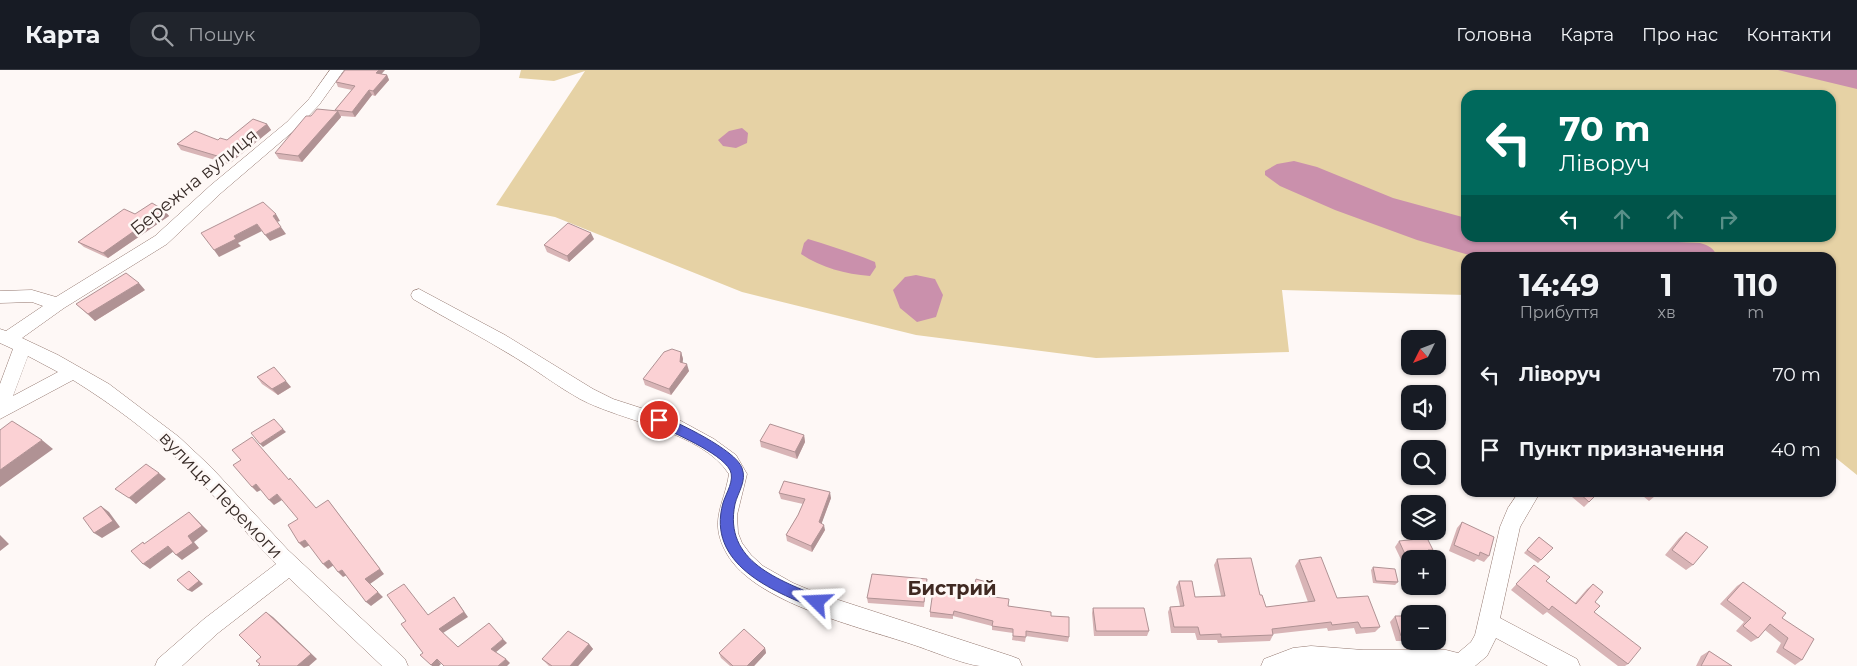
<!DOCTYPE html>
<html lang="uk">
<meta charset="utf-8">
<style>
:root{--surface:#171b24;--page:#20242c;--text:#f1f3f6;--muted:#9ea1a6;--line:#363941}
body{margin:0;font-family:Montserrat,sans-serif;background:var(--page);color:var(--text);height:100vh;display:flex;flex-direction:column;font-size:19px;white-space:nowrap}
*{box-sizing:border-box;margin:0}
p{font-size:16px;color:var(--muted)}
.icon{flex:none;width:28px;height:28px;fill:none;stroke:currentColor;stroke-width:2;stroke-linecap:round;stroke-linejoin:round}
.map{position:relative;flex:1;overflow:hidden}
.panel{position:absolute;left:1461px;top:182px;width:375px;height:245px;display:flex;flex-direction:column;background:var(--surface);border-radius:15px;box-shadow:0 1px 4px #0004}
.panel>*{flex:none}
.guide{position:absolute;left:1461px;top:20px;width:375px;height:152px;border-radius:15px;box-shadow:0 1px 4px #0004;background:#00695c;color:#fff;overflow:hidden}
.needle{width:32px;rotate:228deg}
.tools{position:absolute;left:1401px;top:260px;display:grid;gap:10px}
.tools a{display:grid;place-items:center;width:45px;height:45px;border-radius:10px;background:var(--surface);box-shadow:0 1px 4px #0004;font-size:25px}
.pin{position:absolute;display:grid;place-items:center;width:42px;height:42px;color:#fff;margin:-21px;border:2px solid #fff;border-radius:50%;box-shadow:0 1px 5px #0007}
.me{position:absolute;width:55px;margin:-28px;rotate:291deg;stroke-linejoin:round;filter:drop-shadow(0 0 4px #0008)}
.turn{display:flex;align-items:center;gap:18px;height:105px;padding:0 15px;font-size:22px}
.turn .icon{width:65px;height:65px;stroke-width:2.5}
.turn b{display:block;font-size:35px;line-height:42px}
.lanes{display:flex;align-items:center;height:48px;padding:0 15px;background:#0003;justify-content:center;gap:25px;direction:ltr}
.lanes .off{opacity:.35}
.eta{display:flex;justify-content:space-evenly;align-items:center;height:85px;text-align:center}
.eta b{font-size:30px;font-weight:700;line-height:35px}
ul{padding:0;list-style:none}
li{display:flex;align-items:center;gap:15px;height:75px;padding:0 15px}
li div{flex:1}
li b{display:block;font-size:19px}
li em{font-style:normal}
header{display:flex;align-items:center;gap:30px;box-sizing:border-box;height:70px;padding:0 25px;background:var(--surface);border-bottom:1px solid var(--line)}
header strong{font-size:24px}
nav{display:flex;gap:28px;margin-inline-start:auto;font-size:18px}
.search{width:350px;height:45px;background:var(--page);display:flex;align-items:center;gap:12px;box-sizing:border-box;padding:0 18px;border-radius:15px;color:var(--muted);font-size:19px}
.map>svg:first-child{display:block}
</style>
<header>
<strong>Карта</strong>
<div class="search"><svg class="icon" aria-label="search" viewBox="0 0 24 24"><circle cx="10" cy="10" r="6"/><path d="M15 15l6 6"/></svg>Пошук</div>
<nav><a>Головна</a><a>Карта</a><a>Про нас</a><a>Контакти</a></nav>
</header>
<div class="map">
<svg width="1857" height="596" viewBox="0 0 1857 596">
<rect width="100%" height="100%" fill="#fef8f6"/>
<path fill="#e6d2a5" fill-rule="evenodd" d="M 521,0 L 1782,0 L 1857,18 L 1857,405 L 1831,384 L 1831,188 L 1466,188 L 1466,225 L 1282,220 L 1289,282 L 1096,288 L 916,265 L 742,222 L 555,147 L 496,135 L 585,1 L 554,11 L 519,8 ZM 1466,25 L 1831,25 L 1831,168 L 1466,168 Z"/>
<path fill="#ca90ac" d="M 1778,0 L 1857,0 L 1857,19 Z
M 742,58 L 748,63 L 747,73 L 736,78 L 723,76 L 718,70 L 729,61 Z
M 1294,91 L 1317,97 L 1393,128 L 1466,148 L 1466,168 L 1591,168 L 1700,173 C 1710,176 1713,178 1718,187 L 1476,187 L 1417,170 L 1335,140 L 1280,116 L 1265,105 L 1265,101 L 1277,94 Z
M 808,169 C 831,176 853,183 875,192 L 876,197 L 870,206 C 845,204 822,198 801,184 L 804,173 Z
M 916,205 L 935,209 L 943,225 L 936,247 L 917,252 L 900,238 L 893,220 L 905,207 Z"/>
<g fill="none" stroke-linecap="round" stroke-linejoin="round">
<g stroke="#947870" stroke-width="1">
<path id="minor" d="M 330,0 L 344,0 L 319,35 L 297,58 L 221,123 L 167,174 L 64,238 L 22,268 L 58,285 L 109,314 L 179,367 L 211,397 L 288,480 L 405,589 L 408,596 L 382,596 L 289,508 L 218,563 L 182,596 L 155,596 L 158,589 L 204,549 L 276,494 C 244,462 217,427 185,396 C 151,363 113,335 73,310 L 0,349 L 0,314 L 13,279 L 0,273 L 0,259 L 6,261 L 43,236 L 32,232 L 0,233 L 0,221 L 32,220 L 56,227 L 155,166 L 211,115 L 287,52 L 309,29 ZM 28,286 L 58,302 L 13,326 Z
M 419,219 L 505,265 L 593,319 L 613,329 L 681,351 L 714,369 L 736,385 L 747,404 L 737,445 L 738,463 L 742,473 L 751,485 L 763,496 L 793,513 L 817,523 L 1011,586 L 1019,589 L 1022,596 C 1008,596 993,596 980,596 C 962,594 930,580 911,574 C 860,557 755,533 727,484 C 708,451 724,436 729,404 C 701,361 623,352 580,329 C 558,317 538,301 516,288 C 482,267 447,249 413,229 L 411,225 L 413,221 Z
M 1519,422 L 1536,422 L 1538,426 L 1520,457 L 1500,548 L 1577,589 L 1580,596 L 1548,596 L 1496,568 L 1487,586 L 1475,596 L 1261,596 L 1264,589 L 1293,578 L 1311,576 L 1363,580 L 1446,580 L 1458,583 L 1471,572 L 1475,565 L 1500,457 L 1508,438 Z"/>
</g>
<use href="#minor" fill="#fff" fill-rule="evenodd"/>
</g>
<path fill="#d8b4b6" d="M 382,4 L 387,5 L 389,10 L 375,26 L 372,25 L 355,47 L 341,46 L 341,47 L 302,92 L 279,89 L 275,83 L 311,46 L 335,40 L 352,20 L 338,17 L 336,12 Z
M 267,54 L 271,60 L 229,94 L 181,80 L 177,74 L 218,70 L 227,70 Z
M 164,140 L 169,146 L 108,188 L 84,177 L 78,172 Z
M 594,169 L 569,192 L 547,182 L 544,175 Z
M 145,220 L 95,251 L 76,234 Z
M 681,282 L 683,289 L 682,293 L 689,301 L 671,325 L 645,315 L 643,309 Z
M 257,307 L 291,317 L 278,325 L 262,314 Z
M 1466,343 L 1466,361 L 1462,349 Z
M 804,365 L 805,372 L 797,389 L 761,377 L 760,371 Z
M 1566,422 L 1599,422 L 1584,437 Z
M 1638,422 L 1660,422 L 1649,431 Z
M 779,423 L 831,428 L 821,454 L 825,460 L 812,482 L 787,471 L 786,465 L 798,445 L 803,434 L 781,429 Z
M 1462,452 L 1489,486 L 1484,492 L 1477,489 L 1474,492 L 1449,481 L 1457,458 Z
M 1686,462 L 1693,495 L 1686,500 L 1665,485 L 1679,468 Z
M 1539,467 L 1553,478 L 1538,493 L 1524,483 Z
M 1399,471 L 1433,480 L 1430,484 L 1410,489 L 1410,498 L 1405,498 L 1395,477 Z
M 1217,489 L 1260,525 L 1266,537 L 1308,532 L 1295,496 L 1299,490 L 1337,528 L 1380,557 L 1375,562 L 1356,564 L 1354,558 L 1328,561 L 1327,558 L 1273,564 L 1273,565 L 1270,571 L 1218,573 L 1217,570 L 1197,570 L 1195,563 L 1171,563 L 1168,542 L 1170,537 L 1180,536 L 1176,517 L 1179,511 L 1195,527 L 1221,526 L 1214,495 Z
M 1534,495 L 1546,511 L 1575,533 L 1587,519 L 1593,514 L 1595,532 L 1594,542 L 1628,594 L 1625,596 L 1618,596 L 1547,542 L 1543,545 L 1511,520 Z
M 1373,497 L 1398,512 L 1395,515 L 1373,513 L 1371,500 Z
M 927,509 L 924,537 L 868,533 L 867,528 Z
M 1743,512 L 1782,548 L 1802,590 L 1795,595 L 1776,582 L 1781,573 L 1765,560 L 1758,568 L 1751,572 L 1736,561 L 1744,552 L 1720,534 L 1737,516 Z
M 989,517 L 987,526 L 1008,536 L 1051,546 L 1069,567 L 1068,572 L 1026,566 L 1025,572 L 1012,570 L 1013,563 L 992,560 L 992,556 L 953,546 L 953,549 L 930,547 L 930,542 L 972,525 Z
M 1093,538 L 1149,561 L 1147,566 L 1094,566 L 1092,543 Z
M 1395,546 L 1410,546 L 1410,571 L 1396,571 L 1390,552 Z
M 589,574 L 593,579 L 578,596 L 549,596 L 542,589 Z
M 765,578 L 766,583 L 754,596 L 730,596 L 721,588 L 719,583 Z
M 1709,581 L 1732,596 L 1696,596 L 1701,586 Z"/>
<path fill="#b09294" d="M 379,0 L 385,0 L 378,8 L 376,3 Z
M 387,5 L 389,10 L 375,26 L 373,21 Z
M 369,20 L 372,25 L 355,47 L 352,42 Z
M 338,41 L 341,47 L 302,92 L 298,86 Z
M 267,54 L 271,60 L 229,94 L 224,88 Z
M 164,140 L 169,146 L 108,188 L 103,183 Z
M 276,144 L 280,151 L 277,152 L 273,146 Z
M 257,154 L 262,161 L 238,173 L 241,176 L 219,187 L 214,180 L 234,166 Z
M 281,157 L 286,164 L 270,171 L 265,165 Z
M 591,163 L 594,169 L 569,192 L 567,186 Z
M 139,213 L 145,220 L 95,251 L 88,244 Z
M 681,282 L 683,289 L 682,298 L 680,292 Z
M 687,294 L 689,301 L 671,325 L 669,319 Z
M 286,311 L 291,317 L 278,325 L 272,319 Z
M 283,359 L 286,362 L 263,377 L 260,374 Z
M 804,365 L 805,372 L 797,389 L 795,382 Z
M 42,370 L 53,379 L 0,417 L 0,400 Z
M 159,403 L 166,409 L 136,434 L 129,428 Z
M 256,414 L 261,420 L 257,422 L 252,417 Z
M 830,422 L 831,428 L 820,458 L 819,452 Z
M 277,424 L 282,430 L 274,435 L 269,430 Z
M 328,430 L 384,504 L 370,514 L 365,509 Z
M 101,436 L 109,442 L 120,457 L 102,468 L 94,463 Z
M 189,442 L 208,461 L 194,472 L 199,478 L 182,490 L 176,485 Z
M 824,455 L 825,460 L 812,482 L 811,476 Z
M 0,465 L 9,474 L 0,481 Z
M 305,470 L 310,475 L 304,478 L 299,473 Z
M 168,476 L 174,481 L 150,499 L 143,494 Z
M 329,490 L 334,495 L 328,499 L 323,494 Z
M 342,500 L 347,505 L 343,507 L 338,502 Z
M 189,501 L 203,514 L 192,522 L 188,520 Z
M 378,522 L 383,527 L 371,536 L 366,532 Z
M 454,527 L 468,547 L 443,563 L 439,559 Z
M 266,542 L 273,547 L 317,589 L 309,596 L 297,596 Z
M 503,569 L 507,573 L 495,583 L 491,579 Z
M 589,574 L 593,579 L 578,596 L 570,596 Z
M 765,578 L 766,583 L 754,596 L 747,596 Z
M 437,589 L 441,594 L 439,596 L 432,596 L 431,595 Z
M 506,589 L 510,593 L 507,596 L 498,596 Z"/>
<path fill="#fbd1d4" stroke="#b09294" d="M 345,0 L 379,0 L 376,3 L 387,5 L 373,21 L 369,20 L 352,42 L 335,40 L 355,16 L 336,12 Z
M 317,39 L 338,41 L 298,86 L 275,83 L 306,46 L 311,46 Z
M 253,49 L 267,54 L 224,88 L 177,74 L 195,61 L 218,70 L 220,68 L 227,70 Z
M 263,132 L 276,144 L 273,146 L 281,157 L 265,165 L 257,154 L 234,166 L 236,169 L 214,180 L 201,163 Z
M 152,133 L 164,140 L 103,183 L 78,172 L 124,139 L 135,144 Z
M 568,153 L 591,163 L 567,186 L 544,175 Z
M 126,203 L 139,213 L 88,244 L 76,234 Z
M 672,279 L 681,282 L 680,292 L 687,294 L 669,319 L 643,309 L 664,282 Z
M 274,297 L 286,311 L 272,319 L 257,307 Z
M 274,349 L 283,359 L 260,374 L 251,363 Z
M 12,351 L 42,370 L 0,400 L 0,360 Z
M 770,354 L 804,365 L 795,382 L 760,371 Z
M 252,367 L 289,410 L 290,408 L 316,438 L 328,430 L 380,499 L 365,509 L 378,522 L 366,532 L 342,500 L 338,502 L 329,490 L 323,494 L 305,470 L 299,473 L 288,455 L 298,449 L 277,424 L 269,430 L 256,414 L 252,417 L 233,395 L 241,390 L 232,380 Z
M 146,394 L 159,403 L 129,428 L 115,419 Z
M 784,411 L 830,422 L 819,452 L 824,455 L 811,476 L 786,465 L 798,445 L 805,429 L 779,423 Z
M 1578,422 L 1599,422 L 1589,432 Z
M 1652,422 L 1659,422 L 1655,425 Z
M 101,436 L 113,451 L 94,463 L 83,448 Z
M 189,442 L 202,456 L 188,466 L 193,473 L 176,485 L 168,476 L 143,494 L 131,481 L 143,472 L 144,474 Z
M 1462,452 L 1494,467 L 1489,486 L 1480,482 L 1479,486 L 1454,475 Z
M 1686,462 L 1708,477 L 1693,495 L 1672,480 Z
M 1539,467 L 1553,478 L 1541,490 L 1527,480 Z
M 1427,468 L 1433,480 L 1428,480 L 1432,489 L 1410,489 L 1410,493 L 1409,493 L 1399,471 Z
M 1321,487 L 1337,528 L 1368,526 L 1380,557 L 1361,558 L 1358,552 L 1332,555 L 1331,552 L 1272,559 L 1273,565 L 1221,567 L 1221,564 L 1200,565 L 1198,557 L 1174,557 L 1170,537 L 1184,536 L 1179,511 L 1192,511 L 1195,527 L 1225,526 L 1217,489 L 1251,488 L 1260,525 L 1262,525 L 1266,537 L 1315,531 L 1299,490 Z
M 1534,495 L 1550,507 L 1546,511 L 1576,534 L 1593,514 L 1603,522 L 1595,532 L 1600,536 L 1594,542 L 1641,578 L 1628,594 L 1552,536 L 1549,540 L 1516,514 Z
M 1373,497 L 1395,499 L 1398,512 L 1376,511 Z
M 189,501 L 199,511 L 188,520 L 177,510 Z
M 872,504 L 927,509 L 924,532 L 867,528 Z
M 976,509 L 990,513 L 987,526 L 1009,529 L 1008,536 L 1051,542 L 1051,546 L 1069,547 L 1069,567 L 1026,561 L 1026,567 L 1013,566 L 1013,559 L 992,556 L 993,551 L 954,541 L 953,545 L 930,542 L 933,521 L 972,525 Z
M 1743,512 L 1786,543 L 1782,548 L 1814,569 L 1802,590 L 1783,578 L 1788,568 L 1770,554 L 1758,568 L 1743,556 L 1751,548 L 1727,530 Z
M 404,514 L 428,545 L 454,527 L 464,542 L 439,559 L 458,577 L 489,553 L 503,569 L 491,579 L 506,589 L 498,596 L 444,596 L 437,589 L 431,595 L 420,585 L 423,583 L 401,554 L 406,551 L 387,525 Z
M 1093,538 L 1144,538 L 1149,561 L 1096,561 Z
M 266,542 L 311,584 L 297,596 L 258,596 L 260,594 L 256,591 L 261,587 L 239,565 Z
M 1395,546 L 1410,546 L 1410,565 L 1401,566 Z
M 744,559 L 765,578 L 747,596 L 733,596 L 719,583 Z
M 568,561 L 589,574 L 570,596 L 552,596 L 542,589 Z
M 1709,581 L 1732,596 L 1701,596 Z"/>
<path fill="#5560d6" stroke="#373e8b" d="M 659,345 C 677,352 736,380 742,398 C 747,411 738,422 735,434 C 723,492 780,510 822,528 L 824,532 L 822,537 L 817,539 C 772,521 706,494 723,433 C 726,423 735,410 730,400 C 720,382 673,363 655,354 L 653,350 L 655,347 Z"/>
<g text-anchor="middle" dominant-baseline="central" stroke-width="5" stroke-linejoin="round" paint-order="stroke">
<g font-size="18" fill="#382c28" stroke="#fef8f6">
<text transform="translate(194 112) rotate(-39)">Бережна вулиця</text>
<text transform="translate(221 425) rotate(46)">вулиця Перемоги</text>
</g>
<g font-size="19" font-weight="bold" fill="#402922" stroke="#fef8f6">
<text x="952" y="518">Бистрий</text>
</g>
</g>
</svg>
<div class="tools">
<a><svg class="needle" viewBox="-14 -14 28 28"><path d="M0-13l5 13h-10z" fill="#e53935"/><path d="M0 13l5-13h-10z" fill="#9ea1a6"/></svg></a>
<a><svg class="icon" aria-label="sound" viewBox="0 0 24 24"><path d="M4 9h4l5-4v14l-5-4H4zM17 9q2 3 0 6"/></svg></a>
<a><svg class="icon" aria-label="search" viewBox="0 0 24 24"><circle cx="10" cy="10" r="6"/><path d="M15 15l6 6"/></svg></a>
<a><svg class="icon" aria-label="layers" viewBox="0 0 24 24"><path d="M12 4l9 5-9 5-9-5zM3 14l9 5 9-5"/></svg></a>
<a>+</a>
<a>−</a>
</div>
<div class="pin" style="left:659px;top:350px;background:#d93025"><svg class="icon" aria-label="arrive" viewBox="0 0 24 24"><path d="M6 21V4h12l-3 4 3 4H6"/></svg></div>
<svg class="me" style="left:817px;top:532px" viewBox="-20 -20 40 40"><path d="M0-17L14 15 0 8-14 15z" fill="#5560d6" stroke="#fff" stroke-width="4"/></svg>
<div class="guide">
<div class="turn"><svg class="icon" aria-label="left" viewBox="0 0 24 24"><path d="M17 20v-9H6M10 6l-5 5 5 5"/></svg><div><b>70 m</b>Ліворуч</div></div>
<div class="lanes"><svg class="icon" aria-label="left" viewBox="0 0 24 24"><path d="M17 20v-9H6M10 6l-5 5 5 5"/></svg><svg class="icon off" aria-label="ahead" viewBox="0 0 24 24"><path d="M12 20V5M6 11l6-6 6 6"/></svg><svg class="icon off" aria-label="ahead" viewBox="0 0 24 24"><path d="M12 20V5M6 11l6-6 6 6"/></svg><svg class="icon off" aria-label="right" viewBox="0 0 24 24"><path d="M7 20v-9h11M14 6l5 5-5 5"/></svg></div>
</div>
<section class="panel">
<div class="eta">
<div><b>14:49</b><p>Прибуття</p></div>
<div><b>1</b><p>хв</p></div>
<div><b>110</b><p>m</p></div>
</div>
<ul>
<li><svg class="icon" aria-label="left" viewBox="0 0 24 24"><path d="M17 20v-9H6M10 6l-5 5 5 5"/></svg><div><b>Ліворуч</b></div><em>70 m</em></li>
<li><svg class="icon" aria-label="arrive" viewBox="0 0 24 24"><path d="M6 21V4h12l-3 4 3 4H6"/></svg><div><b>Пункт призначення</b></div><em>40 m</em></li>
</ul>
</section>
</div>
